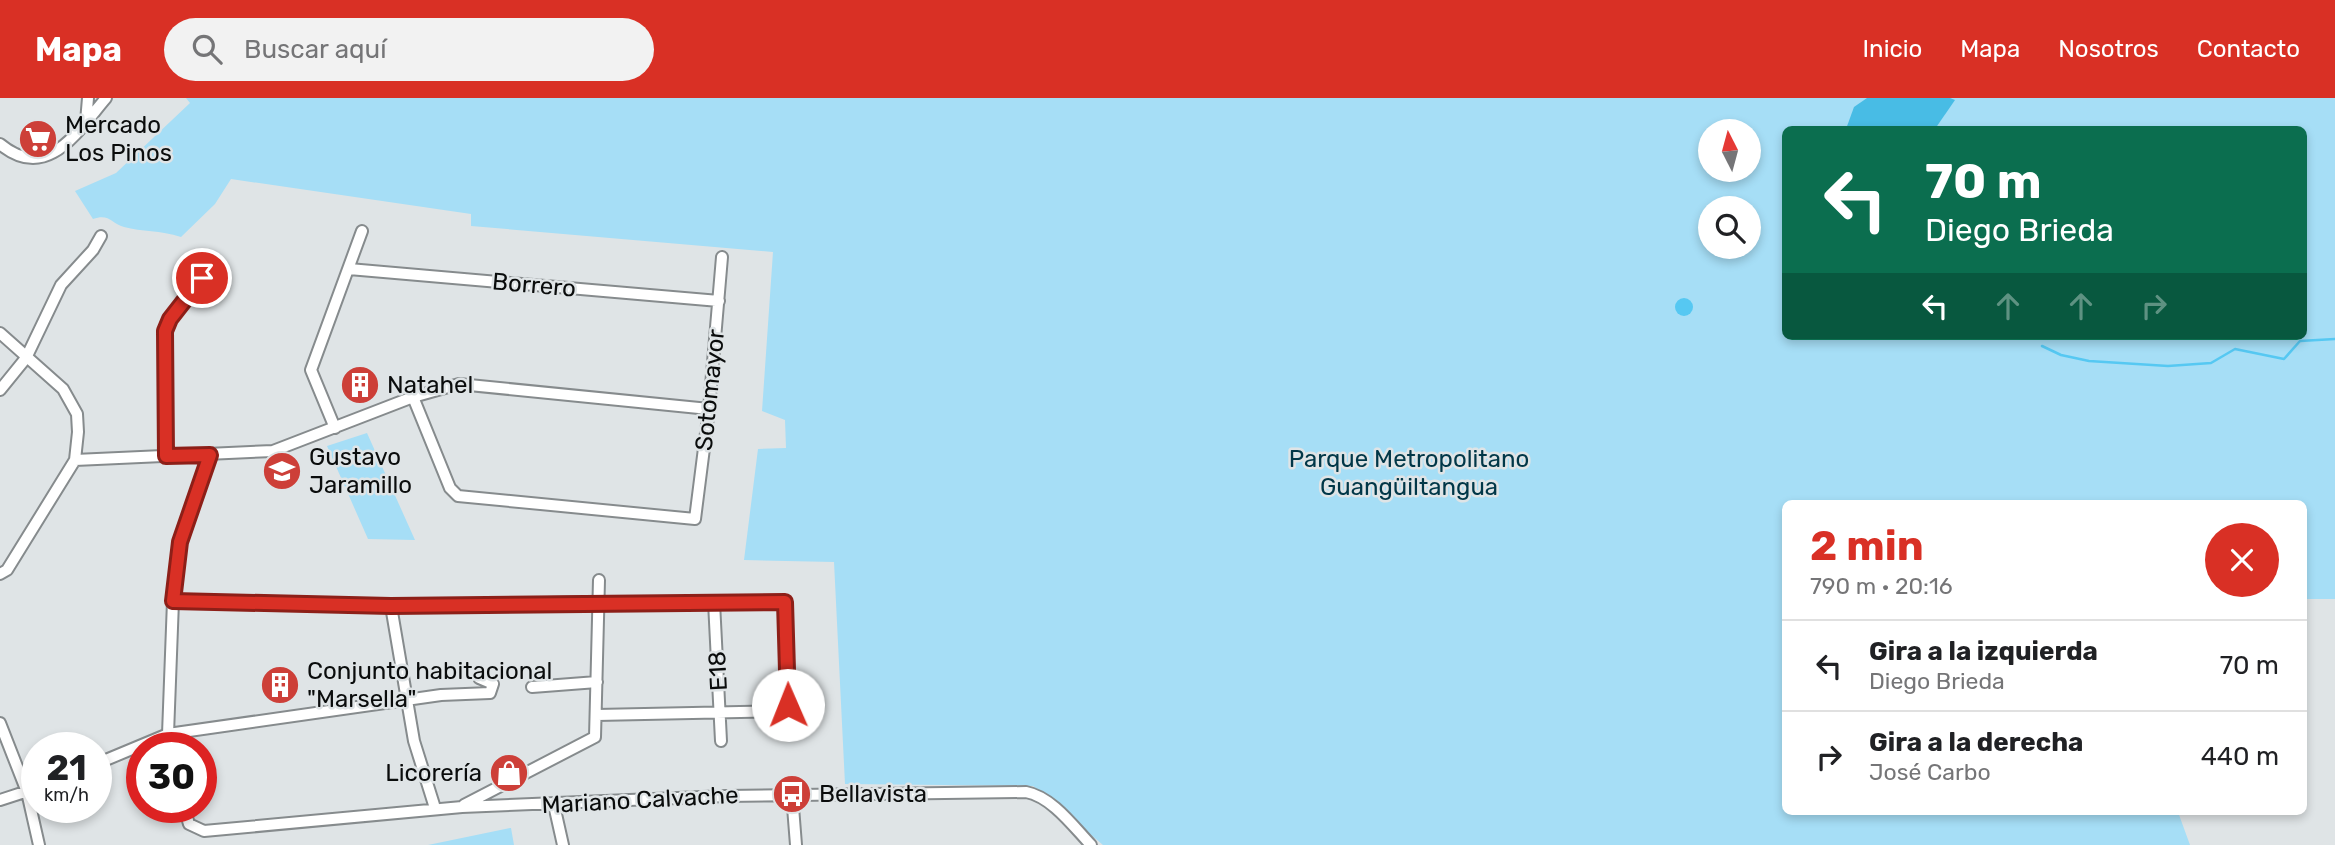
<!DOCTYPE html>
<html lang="es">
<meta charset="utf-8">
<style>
:root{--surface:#fff;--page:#f2f2f2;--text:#202124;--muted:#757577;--line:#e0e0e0;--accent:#d93025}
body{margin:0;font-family:Rubik,sans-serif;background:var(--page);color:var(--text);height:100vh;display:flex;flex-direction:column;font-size:26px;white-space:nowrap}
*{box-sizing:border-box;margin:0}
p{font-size:23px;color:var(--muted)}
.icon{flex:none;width:38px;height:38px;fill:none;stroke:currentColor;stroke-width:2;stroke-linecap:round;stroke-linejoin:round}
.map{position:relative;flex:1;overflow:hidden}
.details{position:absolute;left:1782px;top:402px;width:525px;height:315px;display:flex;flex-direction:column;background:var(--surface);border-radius:10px;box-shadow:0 4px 10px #0003}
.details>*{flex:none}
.guide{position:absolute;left:1782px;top:28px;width:525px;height:214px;border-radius:10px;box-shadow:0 4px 10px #0003;background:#0b6e4f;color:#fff;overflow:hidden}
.needle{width:46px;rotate:354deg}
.tools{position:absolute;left:1698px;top:21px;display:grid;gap:14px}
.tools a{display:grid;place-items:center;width:63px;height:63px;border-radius:50%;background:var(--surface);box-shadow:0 4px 10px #0003;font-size:35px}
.speed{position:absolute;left:21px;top:634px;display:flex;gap:14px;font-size:35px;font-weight:700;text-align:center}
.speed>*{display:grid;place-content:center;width:91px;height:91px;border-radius:50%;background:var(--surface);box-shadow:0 4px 10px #0003;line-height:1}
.speed small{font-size:18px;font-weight:400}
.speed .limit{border:10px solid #d22;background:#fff;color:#111}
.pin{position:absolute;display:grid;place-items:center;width:60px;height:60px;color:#fff;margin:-30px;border:4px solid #fff;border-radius:50%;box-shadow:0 2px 7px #0007}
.me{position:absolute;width:77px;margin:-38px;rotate:359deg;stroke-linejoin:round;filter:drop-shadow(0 0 5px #0008)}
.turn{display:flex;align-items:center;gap:24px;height:147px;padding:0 28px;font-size:32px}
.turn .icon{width:91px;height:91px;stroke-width:2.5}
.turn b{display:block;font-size:49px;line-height:60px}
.lanes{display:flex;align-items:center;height:66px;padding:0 28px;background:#0003;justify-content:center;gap:35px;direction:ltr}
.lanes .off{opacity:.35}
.round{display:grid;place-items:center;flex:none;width:74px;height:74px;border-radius:37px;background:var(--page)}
.headline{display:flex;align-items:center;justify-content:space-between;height:119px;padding:0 28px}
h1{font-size:42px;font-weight:700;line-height:52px;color:var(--accent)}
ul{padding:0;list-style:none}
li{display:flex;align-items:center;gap:21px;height:91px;padding:0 28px;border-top:2px solid var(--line)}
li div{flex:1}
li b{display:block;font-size:26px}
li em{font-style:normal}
header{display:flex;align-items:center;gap:42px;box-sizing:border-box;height:98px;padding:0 35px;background:var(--accent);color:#fff}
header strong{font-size:33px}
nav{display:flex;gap:38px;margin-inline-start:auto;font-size:24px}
.search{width:490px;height:63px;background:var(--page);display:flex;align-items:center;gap:18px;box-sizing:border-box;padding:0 24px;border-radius:38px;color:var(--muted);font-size:26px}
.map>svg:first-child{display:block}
</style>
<header>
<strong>Mapa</strong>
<div class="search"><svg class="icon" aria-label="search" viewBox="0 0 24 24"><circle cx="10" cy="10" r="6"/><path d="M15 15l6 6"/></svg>Buscar aquí</div>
<nav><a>Inicio</a><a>Mapa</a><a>Nosotros</a><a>Contacto</a></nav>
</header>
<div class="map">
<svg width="2335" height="747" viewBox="0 0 2335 747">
<rect width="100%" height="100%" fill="#dfe4e6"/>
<path fill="#a6def6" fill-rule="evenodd" d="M 186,0 L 2335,0 L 2335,501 L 2303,501 L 2303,406 L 1785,406 L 1785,714 L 2178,714 L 2190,747 L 1103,747 L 1033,688 L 845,686 L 834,464 L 744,462 L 758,351 L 786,350 L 785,322 L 762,313 L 773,154 L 471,128 L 471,116 L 231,81 L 215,106 L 181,139 C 160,132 142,134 124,129 C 111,125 109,115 93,121 L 75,93 L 116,75 L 190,5 ZM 1785,32 L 2303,32 L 2303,238 L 1785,238 ZM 1710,33 L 1748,33 L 1748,72 L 1710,72 ZM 1710,110 L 1748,110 L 1748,149 L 1710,149 Z
M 367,335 L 415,442 L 368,441 L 327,348 Z
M 511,730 L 514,747 L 428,747 L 510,730 Z"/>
<path fill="#48bce5" d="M 1867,0 L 1950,0 L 1955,2 L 1935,31 L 1846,31 L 1854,9 Z"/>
<path fill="#56c8f2" d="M1675 209a9 9 0 1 1 18 0a9 9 0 1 1-18 0Z"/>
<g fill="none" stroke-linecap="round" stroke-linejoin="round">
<path stroke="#56c8f2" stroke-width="2.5" d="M 2042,248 L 2061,257 L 2089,263 L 2168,268 L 2211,265 L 2235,251 L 2284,261 L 2300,243 L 2335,241"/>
<g stroke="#868b8d" stroke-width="14">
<path id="street" d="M 86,24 L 88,0
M 0,46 C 47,85 77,34 106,0
M 349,171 L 719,203
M 0,235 L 63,291 L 77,316 L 78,334 L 75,362 L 7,472 L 0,476
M 0,292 L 26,260 L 61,187 L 93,152 L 101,138
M 413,299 L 450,390 L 458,398 L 695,421 L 709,311 L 722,159
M 335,330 L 311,272 L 362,133
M 166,358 L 165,233 L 170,221 L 216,162
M 75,362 L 273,353 L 413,299 L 459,286 L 709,311
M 173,503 L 391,508 L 598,504 L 786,505 L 788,607 L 785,613 L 597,617
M 714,504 L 721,643
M 391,508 L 414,643 L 435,710
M 532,589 L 597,584
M 0,625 L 27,694 L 39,747
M 171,649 L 168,636 L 173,503 L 179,452 L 210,357
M 96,666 L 168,636 L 441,597 L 490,595 L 493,586 L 479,580
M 792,696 L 796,747
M 0,702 L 37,690
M 464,707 L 595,639 L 599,482
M 554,707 L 563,747
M 184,709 L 189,726 L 204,733 L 462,709 L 726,698 L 1026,694 C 1052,699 1073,728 1091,747"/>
</g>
<use href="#street" stroke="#fff" stroke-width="10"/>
</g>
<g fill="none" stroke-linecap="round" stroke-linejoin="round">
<g stroke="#8d1f18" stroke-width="18">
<path id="route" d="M 202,180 L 170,221 L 165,233 L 166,358 L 210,357 L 180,444 L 173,503 L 391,508 L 785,504 L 788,607"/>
</g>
<use href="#route" stroke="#d93025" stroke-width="12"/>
</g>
<defs>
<g id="supermarket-disc" transform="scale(2.0125)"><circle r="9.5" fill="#cd3f38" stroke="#dfe4e6"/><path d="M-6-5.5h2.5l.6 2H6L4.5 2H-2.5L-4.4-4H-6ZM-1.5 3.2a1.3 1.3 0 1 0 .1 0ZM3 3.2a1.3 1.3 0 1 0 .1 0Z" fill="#fff"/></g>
<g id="building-disc" transform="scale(2.0125)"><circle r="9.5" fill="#cd3f38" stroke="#dfe4e6"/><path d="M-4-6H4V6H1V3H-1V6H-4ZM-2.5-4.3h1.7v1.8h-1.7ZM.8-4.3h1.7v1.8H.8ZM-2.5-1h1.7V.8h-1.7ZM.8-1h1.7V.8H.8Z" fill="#fff"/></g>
<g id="school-disc" transform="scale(2.0125)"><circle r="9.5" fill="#cd3f38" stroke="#dfe4e6"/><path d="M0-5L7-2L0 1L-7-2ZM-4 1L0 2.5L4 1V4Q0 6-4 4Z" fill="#fff"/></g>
<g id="shop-disc" transform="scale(2.0125)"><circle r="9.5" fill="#cd3f38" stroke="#dfe4e6"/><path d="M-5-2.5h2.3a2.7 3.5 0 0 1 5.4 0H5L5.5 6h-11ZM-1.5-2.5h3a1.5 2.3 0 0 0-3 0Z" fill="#fff"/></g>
<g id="bus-disc" transform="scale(2.0125)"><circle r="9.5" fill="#cd3f38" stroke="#dfe4e6"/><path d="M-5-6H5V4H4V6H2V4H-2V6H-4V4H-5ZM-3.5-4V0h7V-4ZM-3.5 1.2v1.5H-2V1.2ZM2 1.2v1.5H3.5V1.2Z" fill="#fff"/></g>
</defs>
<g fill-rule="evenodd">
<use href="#supermarket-disc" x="38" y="41"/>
<use href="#building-disc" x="360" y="287"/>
<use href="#school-disc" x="282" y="373"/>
<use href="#building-disc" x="280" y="587"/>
<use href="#shop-disc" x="509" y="675"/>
<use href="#bus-disc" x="792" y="696"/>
</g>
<g text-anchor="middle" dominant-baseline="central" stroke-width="5" stroke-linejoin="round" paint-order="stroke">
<g font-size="24" fill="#0a0c0c" stroke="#dfe4e6" text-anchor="start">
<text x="65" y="27">Mercado<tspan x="65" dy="28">Los Pinos</tspan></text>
<text x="387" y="287">Natahel</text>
<text x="309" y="359">Gustavo<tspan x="309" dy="28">Jaramillo</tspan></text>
<text x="307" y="573">Conjunto habitacional<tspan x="307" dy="28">"Marsella"</tspan></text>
<text x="482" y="675" text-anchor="end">Licorería</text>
<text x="819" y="696">Bellavista</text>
</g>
<g font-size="24" fill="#0a0c0c" stroke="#dfe4e6">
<text transform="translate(534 187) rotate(5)">Borrero</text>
<text transform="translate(710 292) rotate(-84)">Sotomayor</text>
<text transform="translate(718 573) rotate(-93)">E18</text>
<text transform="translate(640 702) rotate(-3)">Mariano Calvache</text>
</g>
<g font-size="24" fill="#013748" stroke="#dfe4e6">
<text x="1409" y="361">Parque Metropolitano<tspan x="1409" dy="28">Guangüiltangua</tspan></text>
</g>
</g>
</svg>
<div class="tools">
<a><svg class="needle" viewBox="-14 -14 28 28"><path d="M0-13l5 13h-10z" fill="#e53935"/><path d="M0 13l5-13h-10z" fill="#757577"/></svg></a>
<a><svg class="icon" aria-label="search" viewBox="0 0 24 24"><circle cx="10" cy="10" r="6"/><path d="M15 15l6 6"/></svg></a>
</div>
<div class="speed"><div>21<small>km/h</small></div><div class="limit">30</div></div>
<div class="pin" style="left:202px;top:180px;background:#d93025"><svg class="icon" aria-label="arrive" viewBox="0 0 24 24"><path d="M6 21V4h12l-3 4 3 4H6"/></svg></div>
<svg class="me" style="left:788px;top:607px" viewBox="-20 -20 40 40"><circle r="19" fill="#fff"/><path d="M0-13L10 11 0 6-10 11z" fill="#d93025"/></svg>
<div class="guide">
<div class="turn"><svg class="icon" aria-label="left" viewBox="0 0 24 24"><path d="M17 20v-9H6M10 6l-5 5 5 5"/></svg><div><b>70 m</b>Diego Brieda</div></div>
<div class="lanes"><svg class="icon" aria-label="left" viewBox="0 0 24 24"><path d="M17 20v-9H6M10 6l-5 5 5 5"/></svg><svg class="icon off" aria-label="ahead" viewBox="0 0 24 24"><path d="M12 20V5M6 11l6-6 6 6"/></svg><svg class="icon off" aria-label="ahead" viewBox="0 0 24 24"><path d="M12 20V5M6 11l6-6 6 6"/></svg><svg class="icon off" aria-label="right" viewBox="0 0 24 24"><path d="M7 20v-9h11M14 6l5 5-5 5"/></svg></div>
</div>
<section class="details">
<div class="headline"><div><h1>2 min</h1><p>790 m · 20:16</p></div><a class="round" style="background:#d93025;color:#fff"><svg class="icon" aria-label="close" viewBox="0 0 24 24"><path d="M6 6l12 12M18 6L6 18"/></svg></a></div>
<ul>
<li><svg class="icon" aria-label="left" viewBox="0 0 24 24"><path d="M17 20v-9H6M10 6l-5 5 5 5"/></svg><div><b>Gira a la izquierda</b><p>Diego Brieda</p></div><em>70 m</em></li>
<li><svg class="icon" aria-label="right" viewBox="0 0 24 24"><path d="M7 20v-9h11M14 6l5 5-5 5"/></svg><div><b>Gira a la derecha</b><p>José Carbo</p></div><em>440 m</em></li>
</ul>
</section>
</div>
